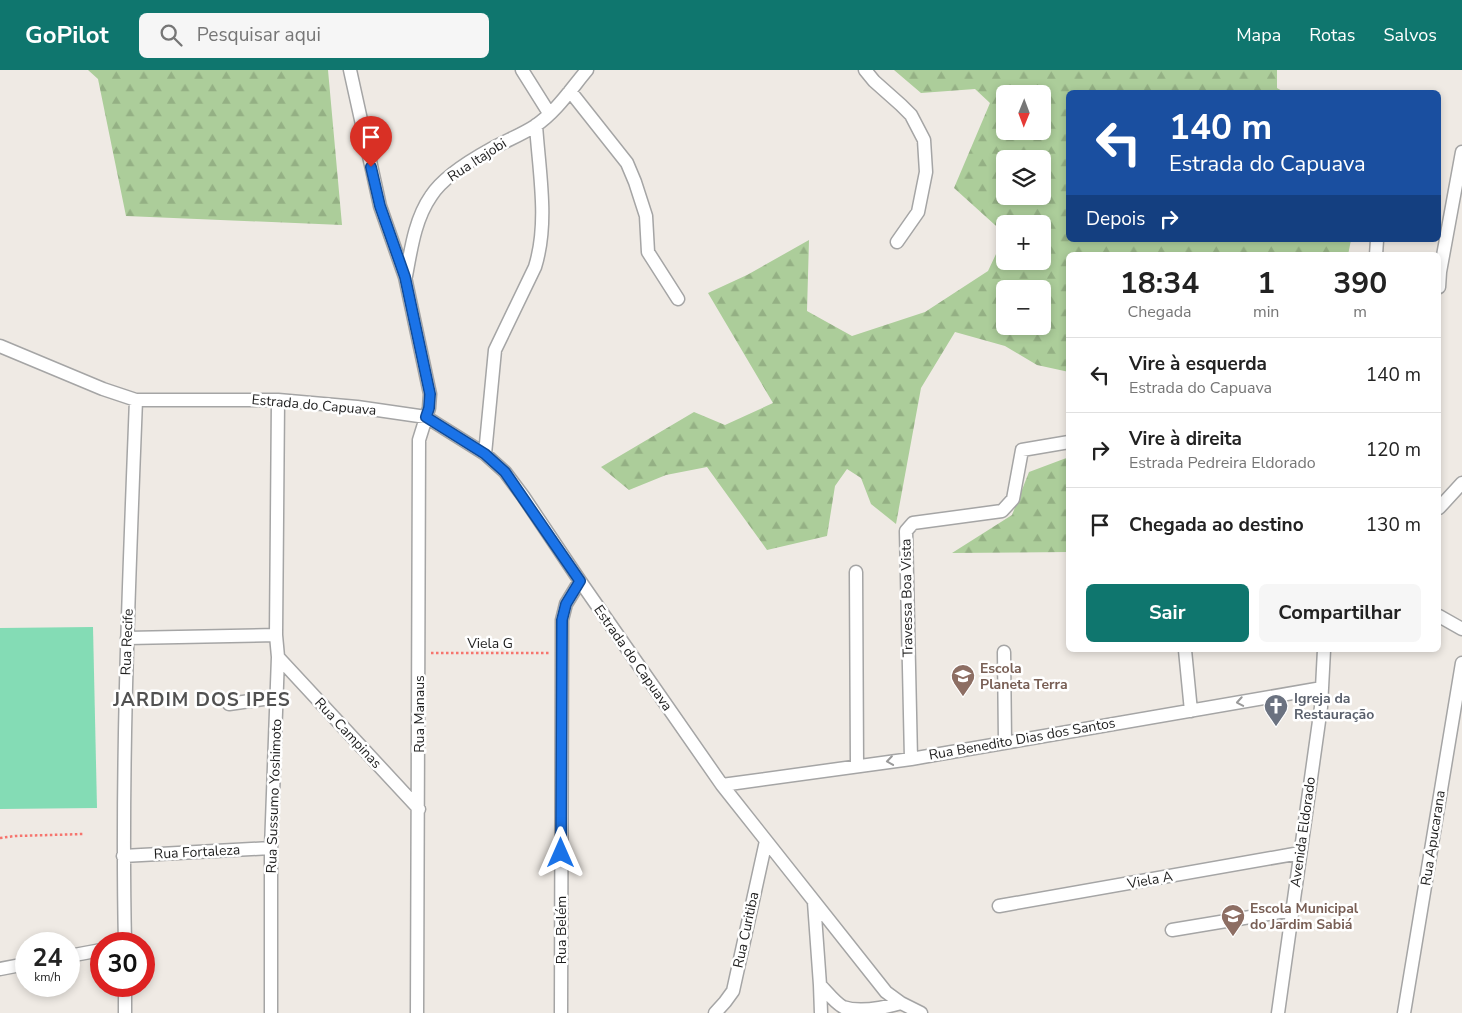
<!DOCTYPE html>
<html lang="pt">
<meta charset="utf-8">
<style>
:root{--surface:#fff;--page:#f6f6f6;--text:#222;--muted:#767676;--line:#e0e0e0;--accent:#0f766e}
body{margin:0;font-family:"Nunito Sans",sans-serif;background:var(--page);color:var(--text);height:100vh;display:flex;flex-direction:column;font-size:19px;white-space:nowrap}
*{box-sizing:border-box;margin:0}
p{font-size:16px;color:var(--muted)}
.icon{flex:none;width:28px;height:28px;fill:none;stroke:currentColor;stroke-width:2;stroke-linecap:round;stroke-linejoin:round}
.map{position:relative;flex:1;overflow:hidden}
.sheet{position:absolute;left:1066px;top:182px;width:375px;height:400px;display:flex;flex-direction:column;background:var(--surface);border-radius:8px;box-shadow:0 2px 8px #0003}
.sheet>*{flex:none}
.top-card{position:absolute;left:1066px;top:20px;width:375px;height:152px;border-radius:8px;box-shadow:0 2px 8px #0003;background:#1a4fa0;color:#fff;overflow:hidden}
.needle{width:32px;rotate:181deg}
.buttons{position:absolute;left:996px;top:15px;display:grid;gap:10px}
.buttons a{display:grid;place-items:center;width:55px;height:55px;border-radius:8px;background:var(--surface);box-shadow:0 2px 8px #0003;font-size:25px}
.speed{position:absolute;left:15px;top:862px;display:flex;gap:10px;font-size:25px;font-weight:700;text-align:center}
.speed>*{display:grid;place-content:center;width:65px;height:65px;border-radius:50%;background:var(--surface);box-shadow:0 2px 8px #0003;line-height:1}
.speed small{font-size:12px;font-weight:400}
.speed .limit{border:8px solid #d22;background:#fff;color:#111}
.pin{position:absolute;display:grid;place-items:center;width:42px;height:42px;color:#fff;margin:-51px -21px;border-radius:50% 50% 50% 0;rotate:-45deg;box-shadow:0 0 5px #0007}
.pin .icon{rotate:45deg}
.me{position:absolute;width:55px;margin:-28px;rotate:0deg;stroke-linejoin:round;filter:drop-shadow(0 0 4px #0008)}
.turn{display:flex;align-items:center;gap:18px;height:105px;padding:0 20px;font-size:22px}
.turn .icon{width:65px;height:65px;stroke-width:2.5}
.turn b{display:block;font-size:35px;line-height:42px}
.then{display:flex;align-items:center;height:48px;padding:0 20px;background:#0003;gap:10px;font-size:19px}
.eta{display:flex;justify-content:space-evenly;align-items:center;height:85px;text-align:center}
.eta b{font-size:30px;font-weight:700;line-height:35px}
.action{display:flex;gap:10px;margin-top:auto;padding:10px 20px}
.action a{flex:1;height:58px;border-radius:8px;background:var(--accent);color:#fff;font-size:20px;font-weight:700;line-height:58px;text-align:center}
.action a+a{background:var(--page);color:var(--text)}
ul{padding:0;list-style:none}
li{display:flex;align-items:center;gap:15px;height:75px;padding:0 20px;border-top:1px solid var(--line)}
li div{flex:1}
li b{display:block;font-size:19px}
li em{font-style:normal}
header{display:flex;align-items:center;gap:30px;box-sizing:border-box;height:70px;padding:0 25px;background:var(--accent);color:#fff}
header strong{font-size:24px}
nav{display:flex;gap:28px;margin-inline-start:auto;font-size:18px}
.search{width:350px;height:45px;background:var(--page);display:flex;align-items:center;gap:12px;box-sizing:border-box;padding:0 18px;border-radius:8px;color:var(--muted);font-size:19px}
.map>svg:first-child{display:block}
</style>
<header>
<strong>GoPilot</strong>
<div class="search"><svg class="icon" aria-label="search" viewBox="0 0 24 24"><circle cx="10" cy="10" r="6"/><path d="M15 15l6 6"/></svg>Pesquisar aqui</div>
<nav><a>Mapa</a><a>Rotas</a><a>Salvos</a></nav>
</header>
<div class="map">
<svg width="1462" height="943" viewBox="0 0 1462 943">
<defs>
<pattern id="forest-firs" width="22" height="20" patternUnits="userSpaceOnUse" patternTransform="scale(1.25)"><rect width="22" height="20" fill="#accd9a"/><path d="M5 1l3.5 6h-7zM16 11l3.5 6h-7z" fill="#94b084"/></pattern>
</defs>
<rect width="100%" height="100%" fill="#efeae4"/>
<path fill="url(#forest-firs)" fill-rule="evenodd" d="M 88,0 L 328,0 L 342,155 L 126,146 L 98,9 Z
M 894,0 L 1277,0 L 1277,18 L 1284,22 L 1069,22 L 1069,170 L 1351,170 L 1348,185 L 1069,185 L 1069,302 L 1037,295 L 1005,276 L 955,262 L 921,318 L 896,454 L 871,434 L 861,408 L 847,399 L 835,416 L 827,466 L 767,480 L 707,397 L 666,405 L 629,420 L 601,397 L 694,342 L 725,355 L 773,333 L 708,223 L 747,205 L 809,170 L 807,241 L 852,266 L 925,242 L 988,201 L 1005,165 L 1005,191 L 1042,191 L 1042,154 L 1005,154 L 1005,164 L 954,118 L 990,33 L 975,19 L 921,23 ZM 1005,24 L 1042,24 L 1042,61 L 1005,61 ZM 1005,89 L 1042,89 L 1042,126 L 1005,126 ZM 1005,219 L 1042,219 L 1042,256 L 1005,256 Z
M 1069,387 L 1069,482 L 952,483 L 1012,445 L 1029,402 Z"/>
<path fill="#84dcb5" d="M 93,557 L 97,738 L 0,739 L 0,558 Z"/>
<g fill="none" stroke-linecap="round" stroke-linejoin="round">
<g stroke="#a5a5a5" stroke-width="15">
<path id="minor" d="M 350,0 L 380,136 L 405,207 L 430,324 L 429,338 L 419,370 L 417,943
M 522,0 L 549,43
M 865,0 L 874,11 L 901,35 L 911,45 L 924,70 L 926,102 L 918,142 L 897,172
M 570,21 L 627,93 L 635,112 L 646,146 L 648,182 L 678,229
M 1376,185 L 1377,170
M 406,206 C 411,179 415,149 431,126 C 443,107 471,90 491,79 C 505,71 521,65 535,56 C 556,42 571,19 587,0
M 1439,217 L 1440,202 L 1462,82
M 0,276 L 103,319 L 136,330 L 278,330 L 357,337 L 426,347 L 485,384 L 505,402 L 523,426 L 580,511 L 722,715 L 886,922 L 901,933 L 921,943
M 485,384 L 495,280 L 535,197 C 549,152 539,102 536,55
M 1439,438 L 1462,413
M 856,502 L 857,696
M 1439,546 L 1462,559
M 127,568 L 276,565
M 1185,580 L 1191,641
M 1004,582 L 1005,672
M 278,587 L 419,739
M 229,634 L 277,627
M 911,689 L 906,461 L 913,453 L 1002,441 L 1013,429 L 1022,380 L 1069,372
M 722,715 L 911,689 L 1322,618
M 123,786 L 271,778
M 814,832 L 820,915 L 821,943
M 999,836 L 1300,783
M 1172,860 L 1292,840
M 125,874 C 121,692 129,511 136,330
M 69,886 L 101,880
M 0,899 L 26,894
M 820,915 C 827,922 835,933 843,937 C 861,943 883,938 901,933
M 125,916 L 125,943
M 271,943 L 271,778 L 278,587 L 276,565 L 278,330
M 561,943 L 562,550 L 566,534 L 580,511
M 715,943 L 725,932 L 733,921 L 766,771
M 1278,943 L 1321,637 L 1324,580
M 1404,943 L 1462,593"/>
</g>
<path stroke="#f6746d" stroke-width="2.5" stroke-dasharray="2.5 2.5" stroke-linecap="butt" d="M 431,583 L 550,583
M 0,768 L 15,766 L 84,764"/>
<use href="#minor" stroke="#fff" stroke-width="12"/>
</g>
<defs><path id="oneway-chevron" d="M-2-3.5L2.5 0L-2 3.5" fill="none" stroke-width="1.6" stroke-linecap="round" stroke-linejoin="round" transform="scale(1.25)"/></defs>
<g stroke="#9a9a9a">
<use href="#oneway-chevron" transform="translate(1240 632) rotate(170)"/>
<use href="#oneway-chevron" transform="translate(890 691) rotate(172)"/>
</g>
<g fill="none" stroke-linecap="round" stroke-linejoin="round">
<g stroke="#114b97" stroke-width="12">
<path id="route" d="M 371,97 L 380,136 L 405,207 L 430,324 L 429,338 L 426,347 L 485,384 L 505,402 L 580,511 L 566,534 L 562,550 L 561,783"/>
</g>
<use href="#route" stroke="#1a73e8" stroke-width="9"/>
</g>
<defs>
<g id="school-pin" transform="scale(1.25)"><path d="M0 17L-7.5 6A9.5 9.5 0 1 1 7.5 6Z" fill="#8d6e63" stroke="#fff"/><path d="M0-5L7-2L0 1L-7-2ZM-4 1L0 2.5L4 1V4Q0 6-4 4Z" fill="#fff"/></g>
<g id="church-pin" transform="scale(1.25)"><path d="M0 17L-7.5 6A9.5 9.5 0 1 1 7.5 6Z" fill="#6b7280" stroke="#fff"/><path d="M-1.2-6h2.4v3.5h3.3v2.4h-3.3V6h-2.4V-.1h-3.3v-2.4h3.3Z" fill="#fff"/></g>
</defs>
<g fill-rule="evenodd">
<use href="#school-pin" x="963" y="606"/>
<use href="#church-pin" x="1276" y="636"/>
<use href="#school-pin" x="1233" y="846"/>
</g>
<g text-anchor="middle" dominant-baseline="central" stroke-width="5" stroke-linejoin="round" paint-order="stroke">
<g font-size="14" fill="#1e1e1e" stroke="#fff">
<text transform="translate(477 90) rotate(-33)">Rua Itajobi</text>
<text transform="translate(314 335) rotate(5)">Estrada do Capuava</text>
<text transform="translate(907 528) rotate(-91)">Travessa Boa Vista</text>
<text transform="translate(127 572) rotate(-88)">Rua Recife</text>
<text x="490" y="573">Viela G</text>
<text transform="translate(633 588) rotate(55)">Estrada do Capuava</text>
<text transform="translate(419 644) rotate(-90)">Rua Manaus</text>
<text transform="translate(348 663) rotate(47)">Rua Campinas</text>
<text transform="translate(1022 669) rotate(-10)">Rua Benedito Dias dos Santos</text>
<text transform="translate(274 726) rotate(-88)">Rua Sussumo Yoshimoto</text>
<text transform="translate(1303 762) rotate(-82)">Avenida Eldorado</text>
<text transform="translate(1433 768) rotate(-81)">Rua Apucarana</text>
<text transform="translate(197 782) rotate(-3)">Rua Fortaleza</text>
<text transform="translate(1150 810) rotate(-10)">Viela A</text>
<text transform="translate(561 860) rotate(-90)">Rua Belém</text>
<text transform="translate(746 860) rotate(-78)">Rua Curitiba</text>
</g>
<g font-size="14" font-weight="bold" fill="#785e54" stroke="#fff" text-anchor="start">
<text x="980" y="598">Escola<tspan x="980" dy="16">Planeta Terra</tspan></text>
<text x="1250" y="838">Escola Municipal<tspan x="1250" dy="16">do Jardim Sabiá</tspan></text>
</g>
<g font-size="14" font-weight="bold" fill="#5b616d" stroke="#fff" text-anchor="start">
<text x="1294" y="628">Igreja da<tspan x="1294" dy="16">Restauração</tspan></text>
</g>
<g font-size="19" font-weight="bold" letter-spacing="1" fill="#515151" stroke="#fff">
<text x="202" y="630">JARDIM DOS IPES</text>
</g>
</g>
</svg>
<div class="buttons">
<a><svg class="needle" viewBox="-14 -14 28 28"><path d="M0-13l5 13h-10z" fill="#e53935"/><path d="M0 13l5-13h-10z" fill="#767676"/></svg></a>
<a><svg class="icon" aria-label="layers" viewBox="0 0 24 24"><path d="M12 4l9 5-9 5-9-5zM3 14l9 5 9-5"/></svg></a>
<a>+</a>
<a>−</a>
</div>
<div class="speed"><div>24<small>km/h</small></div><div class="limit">30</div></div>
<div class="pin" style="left:371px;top:97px;background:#d93025"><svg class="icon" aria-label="arrive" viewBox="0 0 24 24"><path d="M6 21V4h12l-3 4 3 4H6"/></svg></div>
<svg class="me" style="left:561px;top:783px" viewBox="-20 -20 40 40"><path d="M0-17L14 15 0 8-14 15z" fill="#1a73e8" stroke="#fff" stroke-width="4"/></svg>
<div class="top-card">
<div class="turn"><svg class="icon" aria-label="left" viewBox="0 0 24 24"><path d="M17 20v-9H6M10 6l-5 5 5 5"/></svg><div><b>140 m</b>Estrada do Capuava</div></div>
<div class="then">Depois<svg class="icon" aria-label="right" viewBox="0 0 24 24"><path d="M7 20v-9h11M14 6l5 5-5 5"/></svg></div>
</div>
<section class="sheet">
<div class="eta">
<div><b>18:34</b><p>Chegada</p></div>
<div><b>1</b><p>min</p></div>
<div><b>390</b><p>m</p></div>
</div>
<ul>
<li><svg class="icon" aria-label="left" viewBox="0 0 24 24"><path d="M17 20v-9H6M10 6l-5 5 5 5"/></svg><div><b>Vire à esquerda</b><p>Estrada do Capuava</p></div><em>140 m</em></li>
<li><svg class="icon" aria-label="right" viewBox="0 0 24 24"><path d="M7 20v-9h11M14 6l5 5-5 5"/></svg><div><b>Vire à direita</b><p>Estrada Pedreira Eldorado</p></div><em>120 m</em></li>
<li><svg class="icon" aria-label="arrive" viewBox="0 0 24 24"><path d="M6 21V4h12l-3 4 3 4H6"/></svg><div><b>Chegada ao destino</b></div><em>130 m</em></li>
</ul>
<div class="action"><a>Sair</a><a>Compartilhar</a></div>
</section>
</div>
